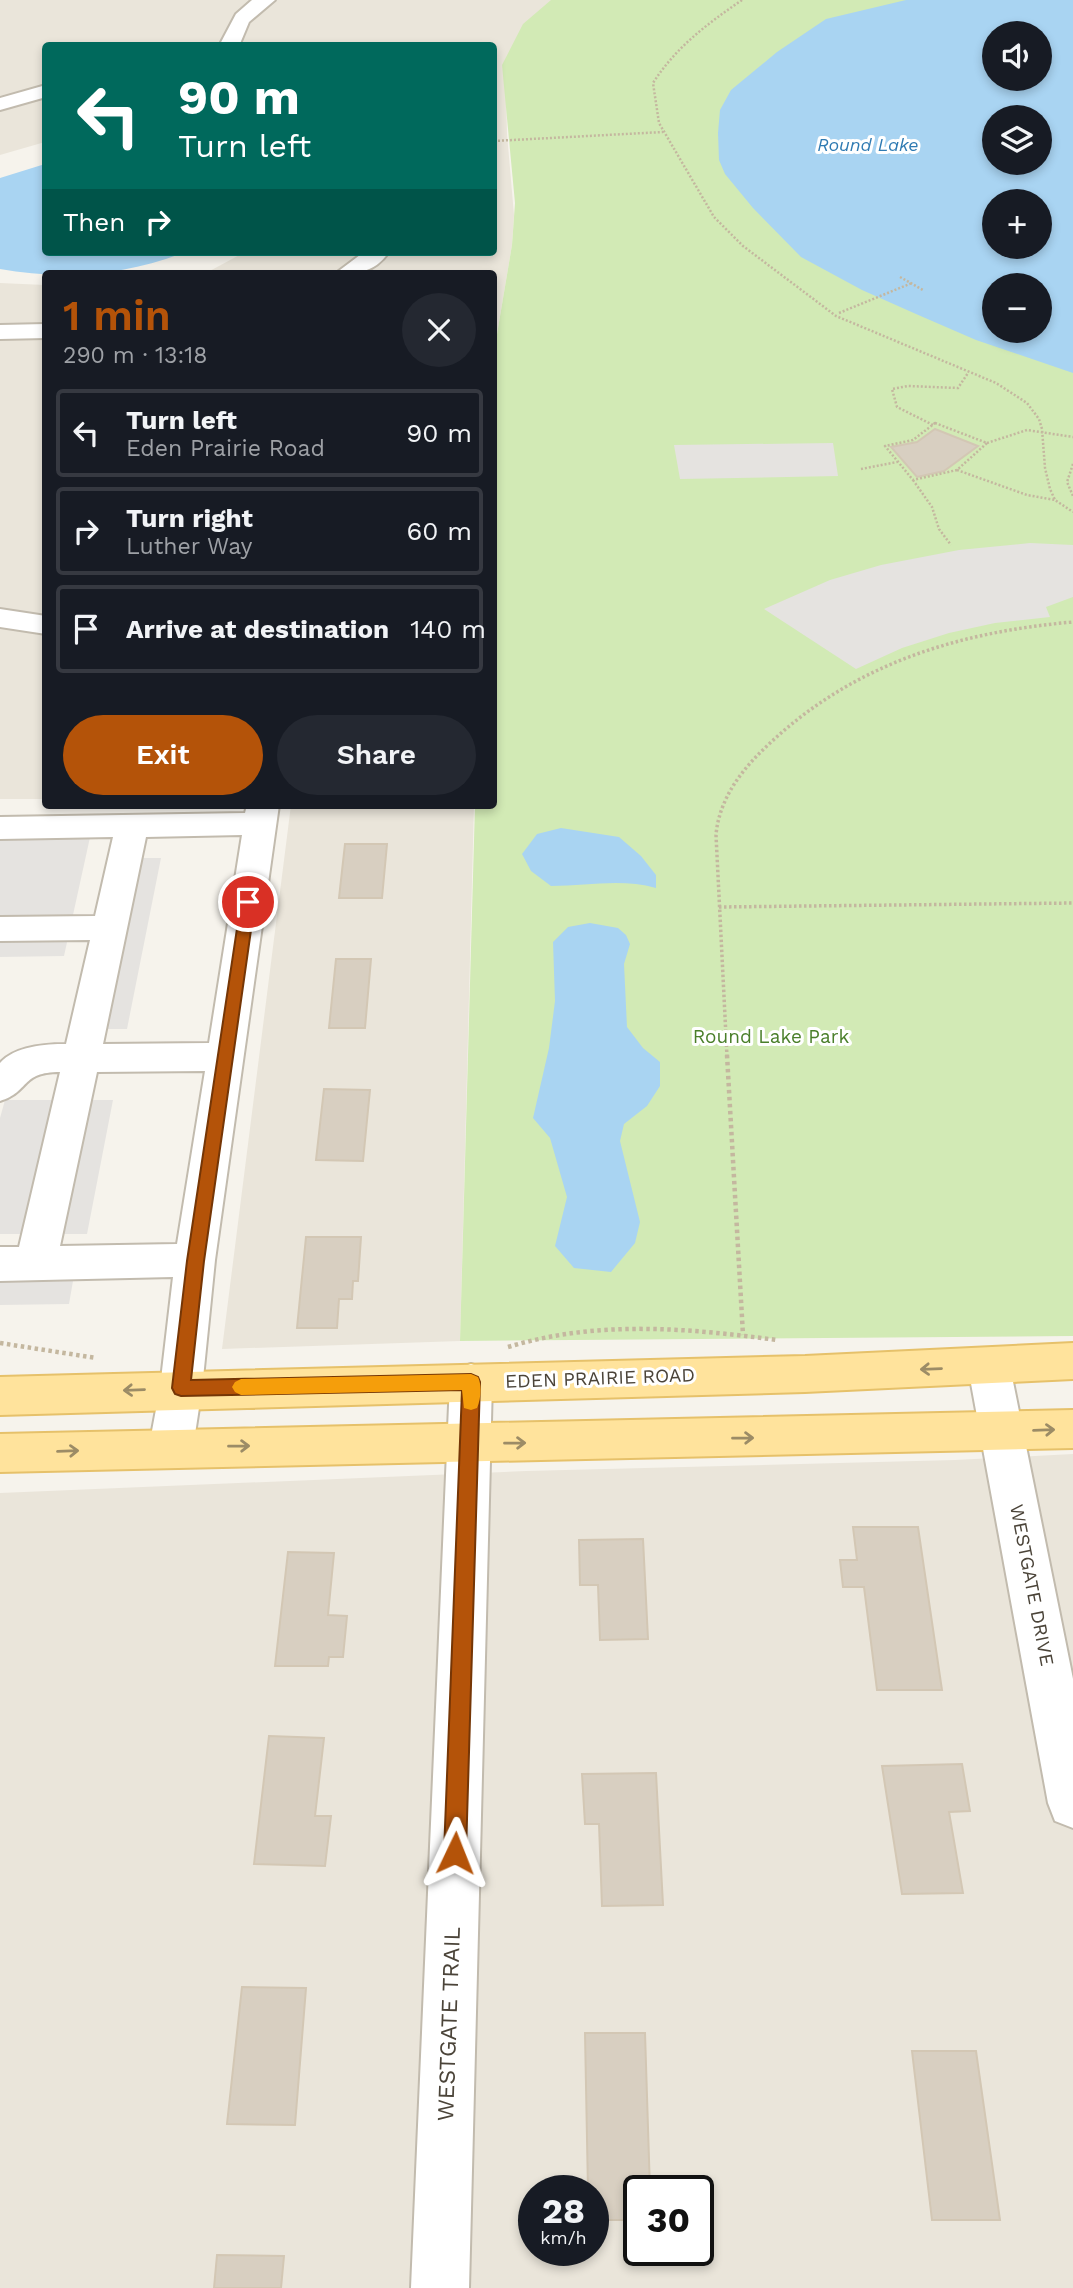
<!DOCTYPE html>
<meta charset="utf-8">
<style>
:root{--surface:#171b24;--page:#242831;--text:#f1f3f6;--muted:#9ea1a6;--line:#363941;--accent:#b45309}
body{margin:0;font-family:"Work Sans",sans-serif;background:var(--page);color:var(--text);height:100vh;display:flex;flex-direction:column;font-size:26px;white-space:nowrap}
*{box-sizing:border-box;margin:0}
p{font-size:23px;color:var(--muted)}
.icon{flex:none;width:38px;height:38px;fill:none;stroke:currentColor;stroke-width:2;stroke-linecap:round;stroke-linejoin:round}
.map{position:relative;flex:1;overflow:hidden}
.side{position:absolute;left:42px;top:270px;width:455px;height:539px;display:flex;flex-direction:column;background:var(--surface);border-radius:7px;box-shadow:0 4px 10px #0003}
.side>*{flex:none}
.hud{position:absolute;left:42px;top:42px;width:455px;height:214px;border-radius:7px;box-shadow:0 4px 10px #0003;background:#00695c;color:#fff;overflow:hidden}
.tools{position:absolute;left:982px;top:21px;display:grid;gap:14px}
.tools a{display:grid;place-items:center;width:70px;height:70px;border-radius:50%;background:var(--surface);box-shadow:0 4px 10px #0003;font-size:35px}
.speed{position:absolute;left:518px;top:2175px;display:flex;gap:14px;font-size:35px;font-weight:700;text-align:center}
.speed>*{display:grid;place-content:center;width:91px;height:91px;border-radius:50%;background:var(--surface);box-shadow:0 4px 10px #0003;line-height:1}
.speed small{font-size:18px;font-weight:400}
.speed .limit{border:4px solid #111;border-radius:10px;background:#fff;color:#111}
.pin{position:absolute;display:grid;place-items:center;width:60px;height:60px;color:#fff;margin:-30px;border:4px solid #fff;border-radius:50%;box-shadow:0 2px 7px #0007}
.me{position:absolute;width:77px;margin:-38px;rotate:2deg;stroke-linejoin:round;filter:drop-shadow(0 0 5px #0008)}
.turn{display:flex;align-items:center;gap:24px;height:147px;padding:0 21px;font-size:32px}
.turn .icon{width:91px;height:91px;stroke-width:2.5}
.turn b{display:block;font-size:49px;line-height:60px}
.then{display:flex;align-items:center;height:66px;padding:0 21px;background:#0003;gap:14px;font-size:26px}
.round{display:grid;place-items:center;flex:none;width:74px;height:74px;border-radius:37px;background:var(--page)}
.overview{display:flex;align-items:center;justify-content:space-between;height:119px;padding:0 21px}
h1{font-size:42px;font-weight:600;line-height:52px;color:var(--accent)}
.primary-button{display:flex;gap:14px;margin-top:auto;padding:14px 21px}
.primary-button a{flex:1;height:80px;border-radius:42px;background:var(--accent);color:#fff;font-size:28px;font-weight:600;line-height:80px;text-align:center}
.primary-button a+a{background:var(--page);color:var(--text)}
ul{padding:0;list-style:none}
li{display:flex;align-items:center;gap:21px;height:88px;margin:0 14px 10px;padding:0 7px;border:4px solid var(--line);border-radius:7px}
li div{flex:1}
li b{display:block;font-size:26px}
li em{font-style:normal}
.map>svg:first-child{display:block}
</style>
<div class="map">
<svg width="1073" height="2288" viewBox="0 0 1073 2288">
<rect width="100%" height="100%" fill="#f6f3ec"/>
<path fill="#eae5da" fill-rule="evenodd" d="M 0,0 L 813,0 L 506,88 L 507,134 L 514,215 L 512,245 L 494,352 L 494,273 L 206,273 L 245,252 L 494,252 L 494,46 L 46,46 L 45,142 L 0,155 Z
M 0,283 L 45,285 L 45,799 L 0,799 Z
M 291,805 L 474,805 L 460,1341 L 222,1349 Z
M 1073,1454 L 1073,2288 L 0,2288 L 0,1493 L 526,1471 L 955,1460 ZM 534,2191 L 593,2191 L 593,2250 L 534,2250 ZM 639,2191 L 698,2191 L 698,2250 L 639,2250 Z"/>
<path fill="#d2eab5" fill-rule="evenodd" d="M 551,0 L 1073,0 L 1073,1336 L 460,1341 L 475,805 L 494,805 L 494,352 L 512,245 L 515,203 L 502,65 L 523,24 ZM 994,33 L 1040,33 L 1040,79 L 994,79 ZM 994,117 L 1040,117 L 1040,163 L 994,163 ZM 994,201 L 1040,201 L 1040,247 L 994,247 ZM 994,285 L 1040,285 L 1040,331 L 994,331 Z"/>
<path fill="#e5e3e0" d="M 833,443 L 838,476 L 680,479 L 674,445 Z
M 1030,543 L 1073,545 L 1073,597 L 1046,607 L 1050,617 L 995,623 L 949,633 L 902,648 L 856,669 L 764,609 L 830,580 L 881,565 L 959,550 Z
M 0,819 L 94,819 L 64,956 L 0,957 Z
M 137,858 L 161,858 L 127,1029 L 101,1029 Z
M 5,1100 L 113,1100 L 87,1234 L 0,1234 L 0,1118 Z
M 73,1281 L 69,1304 L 0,1305 L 0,1282 Z"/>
<path fill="#a9d4f2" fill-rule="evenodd" d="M 906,0 L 1073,0 L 1073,373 L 976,340 L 916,314 L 862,290 L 801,257 L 753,208 L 725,174 L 719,160 L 718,133 L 720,110 L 731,90 L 777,52 L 826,19 ZM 994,33 L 1040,33 L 1040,79 L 994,79 ZM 994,117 L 1040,117 L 1040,163 L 994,163 ZM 994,201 L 1040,201 L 1040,247 L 994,247 ZM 994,285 L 1040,285 L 1040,331 L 994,331 Z
M 45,164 L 46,252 L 185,252 C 126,276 60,280 0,269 L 0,178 Z
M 561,828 L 619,837 L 641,856 L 656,875 L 656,888 C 621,878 587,886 551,886 L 531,871 L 522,854 L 537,834 Z
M 590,923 L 618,928 L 626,935 L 630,944 L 624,964 L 627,1027 L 643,1048 L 660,1062 L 660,1086 L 647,1106 L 624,1124 L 620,1141 L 640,1222 L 635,1243 L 611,1272 L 574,1268 L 555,1246 L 567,1197 L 550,1138 L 533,1118 L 549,1048 L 555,1001 L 553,942 L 568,927 Z"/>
<path fill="#d8cfc1" stroke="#d3c7b4" stroke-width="2" d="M 935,429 L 978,446 L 944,471 L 917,477 L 891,447 L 917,442 Z
M 345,844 L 387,844 L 382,898 L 339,898 Z
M 336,959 L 371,959 L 365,1028 L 329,1028 Z
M 324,1089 L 370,1090 L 363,1161 L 316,1160 Z
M 306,1237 L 361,1237 L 358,1281 L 353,1281 L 352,1299 L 339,1299 L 337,1328 L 297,1328 Z
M 853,1527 L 918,1527 L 942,1690 L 877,1690 L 864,1587 L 843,1587 L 840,1560 L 857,1560 Z
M 643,1539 L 648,1639 L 600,1640 L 598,1585 L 580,1585 L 579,1540 Z
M 288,1552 L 334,1553 L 328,1615 L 347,1616 L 343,1657 L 329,1657 L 328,1666 L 275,1666 Z
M 269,1736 L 324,1738 L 315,1816 L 331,1816 L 325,1866 L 254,1864 Z
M 962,1764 L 970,1811 L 949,1812 L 963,1893 L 902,1894 L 882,1766 Z
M 656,1773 L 663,1905 L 602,1906 L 599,1824 L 585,1824 L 582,1774 Z
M 242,1987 L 306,1988 L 295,2125 L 227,2124 Z
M 585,2033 L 645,2033 L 650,2191 L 639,2191 L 639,2220 L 593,2220 L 593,2191 L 588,2191 Z
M 912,2051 L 976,2051 L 1000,2220 L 932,2220 Z
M 217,2255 L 284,2256 L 281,2288 L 214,2288 Z"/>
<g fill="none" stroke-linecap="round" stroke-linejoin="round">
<g stroke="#c2bbae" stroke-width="4">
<path id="minor" d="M 252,0 L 275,0 L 249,22 L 239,46 L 219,46 L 236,14 Z
M 46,85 L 46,97 L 0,110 L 0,98 Z
M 364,252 L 389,252 C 374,273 360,273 336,273 Z
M 46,324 L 46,338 L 0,339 L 0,325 Z
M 0,609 L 46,616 L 46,634 L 0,627 Z
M 247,805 L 279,805 L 215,1260 L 202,1388 L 193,1447 L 186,1461 L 171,1466 L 156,1461 L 149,1447 L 160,1388 L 173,1277 L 0,1281 L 0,1247 L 19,1247 L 60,1072 C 20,1072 30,1092 0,1101 L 0,1063 C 15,1046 45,1044 66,1044 L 90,940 L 0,941 L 0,917 L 95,916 L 113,837 L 0,839 L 0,817 L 245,813 ZM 242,835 L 209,1043 L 103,1044 L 146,837 ZM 205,1071 L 177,1244 L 60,1246 L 97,1072 Z
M 989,1349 L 1004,1354 L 1010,1367 L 1073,1679 L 1073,1828 L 1055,1821 L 1048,1803 L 968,1367 L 974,1354 Z
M 471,1364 L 486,1369 L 492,1382 L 469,2288 L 411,2288 L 450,1382 L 456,1369 Z"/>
</g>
<g stroke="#e6c16a" stroke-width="4">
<path id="major" d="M 1073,1343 L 1073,1379 L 805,1392 L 0,1415 L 0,1377 L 805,1356 Z
M 1073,1410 L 1073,1448 L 0,1472 L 0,1434 Z"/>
</g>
<path stroke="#c4b79f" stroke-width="2.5" stroke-dasharray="2 2" stroke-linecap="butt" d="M 742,0 C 707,24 676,47 653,83 L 659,123 L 714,217 L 743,246 L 836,316 L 996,383 L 1027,403 L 1039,419 L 1042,429 L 1045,468 L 1050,489 L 1055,500 L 1073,512
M 494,141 L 663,132
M 900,277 L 923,290
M 839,313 L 912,283
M 935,423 L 987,443 L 957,470 L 913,480 L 885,446 L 913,440 Z
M 933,425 L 897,407 L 892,389 L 908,386 L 958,388 L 968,373
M 987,443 L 1027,430 L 1073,437
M 1073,464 L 1067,482 L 1073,496
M 861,469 L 897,462
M 957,470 L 1027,495 L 1055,500
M 913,480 L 932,507 L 939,529 L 951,545"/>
<path stroke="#c4b79f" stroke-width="3.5" stroke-dasharray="2.5 2.5" stroke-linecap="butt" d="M 719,907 L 1073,903
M 727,1057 L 716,835 C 719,799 742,769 768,745 C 853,664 958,632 1073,622"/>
<path stroke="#c4b79f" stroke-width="4.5" stroke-dasharray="3.5 3.5" stroke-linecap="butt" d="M 727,1055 L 743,1335
M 0,1343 L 96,1358
M 508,1347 C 597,1320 686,1328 777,1340"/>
<use href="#minor" fill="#fff" fill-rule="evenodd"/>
<use href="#major" fill="#ffe39c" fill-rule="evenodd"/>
</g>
<defs><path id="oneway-shaft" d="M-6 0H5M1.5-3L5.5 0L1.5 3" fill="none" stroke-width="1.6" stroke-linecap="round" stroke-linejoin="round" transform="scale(1.75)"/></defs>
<g stroke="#9c8c66">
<use href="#oneway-shaft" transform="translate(931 1369) rotate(178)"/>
<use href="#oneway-shaft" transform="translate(134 1390) rotate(178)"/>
<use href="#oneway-shaft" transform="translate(1044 1430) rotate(-2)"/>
<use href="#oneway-shaft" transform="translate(743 1438) rotate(-1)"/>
<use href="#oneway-shaft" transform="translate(515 1443) rotate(-1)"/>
<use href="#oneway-shaft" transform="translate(239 1446) rotate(-1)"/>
<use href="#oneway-shaft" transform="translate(68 1451) rotate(-2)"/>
</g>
<path fill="#b45309" stroke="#753606" stroke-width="2" d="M 248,897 L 255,902 L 204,1261 L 191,1380 L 471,1374 L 478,1377 L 480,1382 L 466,1853 L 462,1860 L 455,1863 L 448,1860 L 444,1853 L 462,1390 L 181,1396 L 175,1394 L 172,1388 L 187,1261 L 241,902 Z"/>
<path fill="#f59e0b" d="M 471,1374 L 478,1377 C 482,1385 481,1399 477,1408 L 471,1410 L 464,1408 L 462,1390 L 241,1395 L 235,1392 L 232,1387 L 235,1382 L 241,1379 Z"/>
<g text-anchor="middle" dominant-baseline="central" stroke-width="6" stroke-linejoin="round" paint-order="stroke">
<g font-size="18" font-style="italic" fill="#2e7ab2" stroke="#fff">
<text x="868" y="144">Round Lake</text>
</g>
<g font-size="19" fill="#4a7f2a" stroke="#fff">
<text x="771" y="1036">Round Lake Park</text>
</g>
<g font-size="19" fill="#4b4439" stroke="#fff">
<text transform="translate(600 1378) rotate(-2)">EDEN PRAIRIE ROAD</text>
<text transform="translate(1032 1585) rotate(79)">WESTGATE DRIVE</text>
</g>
<g font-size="23" fill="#4b4439" stroke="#fff">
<text transform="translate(449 2024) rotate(-88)">WESTGATE TRAIL</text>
</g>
</g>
</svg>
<div class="tools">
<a><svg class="icon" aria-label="sound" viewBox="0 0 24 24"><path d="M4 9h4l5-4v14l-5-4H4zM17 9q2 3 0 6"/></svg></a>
<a><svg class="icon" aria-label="layers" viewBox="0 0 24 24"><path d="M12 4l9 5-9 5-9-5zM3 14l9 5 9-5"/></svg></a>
<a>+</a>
<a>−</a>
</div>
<div class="speed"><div>28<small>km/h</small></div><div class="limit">30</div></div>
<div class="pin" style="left:248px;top:902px;background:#d93025"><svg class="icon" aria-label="arrive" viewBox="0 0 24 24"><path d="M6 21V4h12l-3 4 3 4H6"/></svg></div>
<svg class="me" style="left:455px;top:1853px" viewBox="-20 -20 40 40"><path d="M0-17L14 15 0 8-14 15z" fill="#b45309" stroke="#fff" stroke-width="4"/></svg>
<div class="hud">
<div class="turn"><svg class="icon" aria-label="left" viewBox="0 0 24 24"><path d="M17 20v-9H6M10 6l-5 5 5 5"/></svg><div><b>90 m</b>Turn left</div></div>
<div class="then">Then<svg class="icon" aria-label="right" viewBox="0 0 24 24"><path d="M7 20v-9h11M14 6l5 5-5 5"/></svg></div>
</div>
<section class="side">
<div class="overview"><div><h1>1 min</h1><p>290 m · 13:18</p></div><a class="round"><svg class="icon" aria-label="close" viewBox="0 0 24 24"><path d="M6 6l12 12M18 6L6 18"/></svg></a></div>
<ul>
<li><svg class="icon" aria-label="left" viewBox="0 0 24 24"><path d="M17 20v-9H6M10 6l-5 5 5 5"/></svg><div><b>Turn left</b><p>Eden Prairie Road</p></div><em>90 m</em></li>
<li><svg class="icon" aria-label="right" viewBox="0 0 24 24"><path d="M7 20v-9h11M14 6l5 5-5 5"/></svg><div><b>Turn right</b><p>Luther Way</p></div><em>60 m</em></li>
<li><svg class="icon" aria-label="arrive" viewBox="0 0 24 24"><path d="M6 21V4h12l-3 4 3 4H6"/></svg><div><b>Arrive at destination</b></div><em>140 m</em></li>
</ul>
<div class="primary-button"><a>Exit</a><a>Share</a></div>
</section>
</div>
